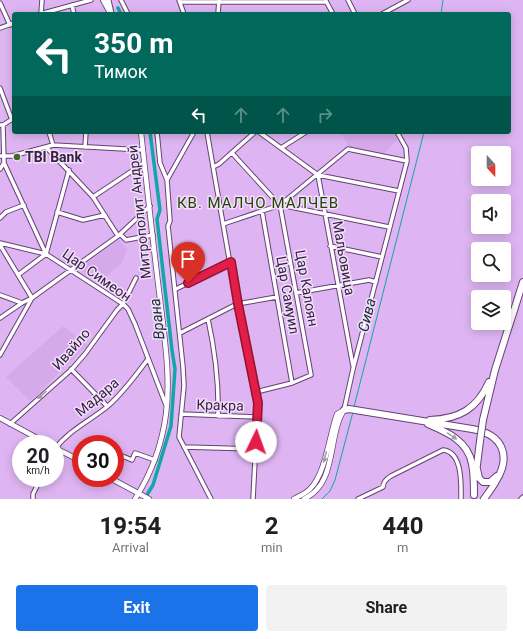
<!DOCTYPE html>
<meta charset="utf-8">
<style>
:root{--surface:#fff;--page:#f2f2f2;--text:#202124;--muted:#757577;--accent:#1a73e8}
body{margin:0;font-family:Roboto,sans-serif;background:var(--page);color:var(--text);height:100vh;display:flex;flex-direction:column;font-size:15px;white-space:nowrap}
*{box-sizing:border-box;margin:0}
p{font-size:13px;color:var(--muted)}
.icon{flex:none;width:22px;height:22px;fill:none;stroke:currentColor;stroke-width:2;stroke-linecap:round;stroke-linejoin:round}
.map{position:relative;height:499px;overflow:hidden}
.panel{display:flex;flex-direction:column;background:var(--surface);flex:1}
.panel>*{flex:none}
.top-card{position:absolute;left:12px;top:12px;width:499px;height:122px;border-radius:4px;box-shadow:0 2px 10px #0003;background:#00695c;color:#fff;overflow:hidden}
.needle{width:26px;rotate:159deg}
.tools{position:absolute;left:471px;top:146px;display:grid;gap:8px}
.tools a{display:grid;place-items:center;width:40px;height:40px;border-radius:4px;background:var(--surface);box-shadow:0 2px 10px #0003;font-size:20px}
.speed{position:absolute;left:12px;top:435px;display:flex;gap:8px;font-size:20px;font-weight:700;text-align:center}
.speed>*{display:grid;place-content:center;width:52px;height:52px;border-radius:50%;background:var(--surface);box-shadow:0 2px 10px #0003;line-height:1}
.speed small{font-size:10px;font-weight:400}
.speed .limit{border:6px solid #d22;background:#fff;color:#111}
.pin{position:absolute;display:grid;place-items:center;width:34px;height:34px;color:#fff;margin:-41px -17px;border-radius:50% 50% 50% 0;rotate:-45deg;box-shadow:0 0 4px #0007}
.pin .icon{rotate:45deg}
.me{position:absolute;width:44px;margin:-22px;rotate:3deg;stroke-linejoin:round;filter:drop-shadow(0 0 3px #0008)}
.turn{display:flex;align-items:center;gap:14px;height:84px;padding:0 16px;font-size:18px}
.turn .icon{width:52px;height:52px;stroke-width:2.5}
.turn b{display:block;font-size:28px;line-height:34px}
.lanes{display:flex;align-items:center;height:38px;padding:0 16px;background:#0003;justify-content:center;gap:20px;direction:ltr}
.lanes .off{opacity:.35}
.eta{display:flex;justify-content:space-evenly;align-items:center;height:68px;text-align:center}
.eta b{font-size:24px;font-weight:700;line-height:28px}
.action{display:flex;gap:8px;margin-top:auto;padding:8px 16px}
.action a{flex:1;height:46px;border-radius:4px;background:var(--accent);color:#fff;font-size:16px;font-weight:700;line-height:46px;text-align:center}
.action a+a{background:var(--page);color:var(--text)}
.map>svg:first-child{display:block}
</style>
<div class="map">
<svg width="523" height="499" viewBox="0 0 523 499">
<rect width="100%" height="100%" fill="#deb5f2"/>
<path fill="#d6a9eb" d="M 341,132 L 393,132 L 397,140 L 384,154 L 349,148 Z
M 119,239 L 127,250 L 121,264 L 98,283 L 79,269 Z
M 63,326 L 87,345 L 30,401 L 6,377 Z"/>
<g fill="none" stroke-linecap="round" stroke-linejoin="round">
<path stroke="#12a6a6" stroke-width="1" d="M 441,14 L 443,0
M 354,407 L 424,132
M 322,499 L 330,491 L 335,480 L 353,412"/>
<path stroke="#12a6a6" stroke-width="3.5" d="M 118,8 L 121,14
M 145,498 L 153,485 L 171,426 L 175,369 L 172,350 L 157,219 L 160,210 L 150,132"/>
<g stroke="#664176" stroke-width="5.5">
<path id="minor" d="M 121,0 L 128,14
M 179,0 L 184,14
M 348,0 L 355,14
M 326,1 L 333,14
M 180,2 L 326,2
M 0,3 L 10,25
M 72,5 L 74,14
M 40,14 L 91,0
M 41,14 L 42,0
M 218,14 L 219,0
M 382,14 L 408,0
M 0,28 L 14,23
M 0,88 L 12,120
M 0,125 L 3,125 L 14,118
M 3,125 L 4,163 L 46,254
M 49,132 L 53,145
M 157,132 L 160,163 L 167,180 L 170,221 L 168,226 L 183,367 L 184,386 L 179,437 L 211,499
M 207,132 L 237,304 L 258,403 L 253,499
M 259,132 L 318,175 L 399,191
M 46,147 L 93,197 L 118,236
M 85,147 L 86,132
M 281,148 L 306,132
M 232,153 L 274,199 L 276,204 L 389,227
M 0,156 L 12,156 L 53,145 L 143,150
M 213,167 L 219,164 L 255,132
M 0,169 L 4,163
M 318,175 L 353,366
M 167,180 L 194,132
M 93,197 L 144,163
M 262,211 L 292,383
M 57,212 L 83,220 L 105,215
M 0,218 L 6,212 L 24,205
M 223,224 L 280,205 L 348,149 L 407,161
M 120,234 L 126,240 L 153,235
M 0,243 L 46,254 L 123,304 L 128,309 L 135,324 L 166,405
M 0,245 L 32,298 L 0,355
M 330,246 L 382,257
M 18,275 L 46,254 L 69,170
M 176,289 L 231,262
M 296,293 L 369,280 L 376,282
M 0,295 L 22,303
M 0,318 L 22,303 L 32,298 L 118,236 L 150,206
M 208,319 C 215,351 219,382 218,416
M 180,333 L 237,304 L 277,297
M 71,369 L 107,406
M 256,392 L 292,383 L 311,375 L 280,205
M 344,410 L 353,369 L 407,161 L 406,148 L 397,132
M 181,414 L 257,417
M 10,424 L 72,369 L 85,354 L 117,310 L 123,304 L 136,278
M 184,447 L 255,449
M 55,449 C 69,430 90,421 108,406 C 124,392 136,375 148,359
M 115,453 L 132,460 L 135,453 L 155,460
M 33,499 L 33,494 L 41,478
M 358,499 L 383,487 C 383,482 386,479 391,476 L 443,450 C 463,452 461,485 461,499
M 521,499 L 523,497"/>
</g>
<g stroke="#664176" stroke-width="6">
<path id="tertiary" d="M 103,0 L 109,11
M 0,418 L 48,444
M 55,448 L 81,461
M 110,478 L 149,499
M 135,499 C 151,474 162,444 166,414 C 171,377 164,335 160,299 C 153,243 147,188 141,132
M 294,499 C 299,496 305,494 310,489 C 326,473 329,436 337,414 L 344,410
M 304,499 C 338,483 327,437 344,410"/>
</g>
<g stroke="#664176" stroke-width="7">
<path id="secondary" d="M 108,0 L 111,13"/>
</g>
<g stroke="#664176" stroke-width="8">
<path id="primary" d="M 344,410 L 349,409 L 472,429 C 502,434 512,455 496,481 C 493,487 488,493 484,499
M 430,420 C 459,419 477,409 489,382
M 483,420 L 495,370 L 523,282
M 428,424 C 447,432 468,441 472,464 C 474,473 474,485 474,495
M 477,469 L 479,478 L 483,482 L 490,482 L 497,476
M 476,473 L 480,441"/>
</g>
<use href="#minor" stroke="#fff" stroke-width="3.5"/>
<use href="#tertiary" stroke="#fff" stroke-width="4.5"/>
<use href="#secondary" stroke="#fff" stroke-width="5"/>
<use href="#primary" stroke="#fff" stroke-width="6"/>
<g stroke="#664176" stroke-width="8" stroke-linecap="butt">
<path id="primary-bridge" d="M 480,441 L 483,420"/>
</g>
<use href="#primary-bridge" stroke="#fff" stroke-width="6"/>
</g>
<defs><path id="oneway-solid" d="M-6-.8H1V-3.2L6.5 0L1 3.2V.8H-6Z"/></defs>
<g fill="#a39ca7">
<use href="#oneway-solid" transform="translate(42 395) rotate(139)"/>
<use href="#oneway-solid" transform="translate(452 436) rotate(34)"/>
<use href="#oneway-solid" transform="translate(325 457) rotate(104)"/>
</g>
<g fill="none" stroke-linecap="round" stroke-linejoin="round">
<g stroke="#92132f" stroke-width="10">
<path id="route" d="M 188,283 L 231,262 L 238,304 L 258,403 L 256,442"/>
</g>
<use href="#route" stroke="#e11d48" stroke-width="7"/>
</g>
<circle fill="#416925" stroke="#f3defe" stroke-width="1.5" cx="17" cy="157" r="4"/>
<g text-anchor="middle" dominant-baseline="central" stroke-width="3" stroke-linejoin="round" paint-order="stroke">
<g font-size="14" font-weight="bold" fill="#33233b" stroke="#f3defe" text-anchor="start">
<text x="25" y="157">TBI Bank</text>
</g>
<g font-size="14" fill="#33233b" stroke="#f3defe">
<text transform="translate(139 212) rotate(-96)">Митрополит Андрей</text>
<text transform="translate(344 258) rotate(80)">Мальовица</text>
<text transform="translate(97 275) rotate(35)">Цар Симеон</text>
<text transform="translate(307 288) rotate(80)">Цар Калоян</text>
<text transform="translate(288 295) rotate(80)">Цар Самуил</text>
<text transform="translate(71 349) rotate(-49)">Ивайло</text>
<text transform="translate(97 397) rotate(-40)">Мадара</text>
<text transform="translate(220 405) rotate(2)">Кракра</text>
</g>
<g font-size="15" letter-spacing="1" fill="#224502" stroke="#f3defe">
<text x="258" y="203">КВ. МАЛЧО МАЛЧЕВ</text>
</g>
<g font-size="15" font-style="italic" fill="#182e2e" stroke="#f3defe">
<text transform="translate(367 315) rotate(-76)">Сива</text>
<text transform="translate(157 319) rotate(-97)">Врана</text>
</g>
</g>
</svg>
<div class="tools">
<a><svg class="needle" viewBox="-14 -14 28 28"><path d="M0-13l5 13h-10z" fill="#e53935"/><path d="M0 13l5-13h-10z" fill="#757577"/></svg></a>
<a><svg class="icon" aria-label="sound" viewBox="0 0 24 24"><path d="M4 9h4l5-4v14l-5-4H4zM17 9q2 3 0 6"/></svg></a>
<a><svg class="icon" aria-label="search" viewBox="0 0 24 24"><circle cx="10" cy="10" r="6"/><path d="M15 15l6 6"/></svg></a>
<a><svg class="icon" aria-label="layers" viewBox="0 0 24 24"><path d="M12 4l9 5-9 5-9-5zM3 14l9 5 9-5"/></svg></a>
</div>
<div class="speed"><div>20<small>km/h</small></div><div class="limit">30</div></div>
<div class="pin" style="left:188px;top:283px;background:#d93025"><svg class="icon" aria-label="arrive" viewBox="0 0 24 24"><path d="M6 21V4h12l-3 4 3 4H6"/></svg></div>
<svg class="me" style="left:256px;top:442px" viewBox="-20 -20 40 40"><circle r="19" fill="#fff"/><path d="M0-13L10 11 0 6-10 11z" fill="#e11d48"/></svg>
<div class="top-card">
<div class="turn"><svg class="icon" aria-label="left" viewBox="0 0 24 24"><path d="M17 20v-9H6M10 6l-5 5 5 5"/></svg><div><b>350 m</b>Тимок</div></div>
<div class="lanes"><svg class="icon" aria-label="left" viewBox="0 0 24 24"><path d="M17 20v-9H6M10 6l-5 5 5 5"/></svg><svg class="icon off" aria-label="ahead" viewBox="0 0 24 24"><path d="M12 20V5M6 11l6-6 6 6"/></svg><svg class="icon off" aria-label="ahead" viewBox="0 0 24 24"><path d="M12 20V5M6 11l6-6 6 6"/></svg><svg class="icon off" aria-label="right" viewBox="0 0 24 24"><path d="M7 20v-9h11M14 6l5 5-5 5"/></svg></div>
</div>
</div>
<section class="panel">
<div class="eta">
<div><b>19:54</b><p>Arrival</p></div>
<div><b>2</b><p>min</p></div>
<div><b>440</b><p>m</p></div>
</div>
<div class="action"><a>Exit</a><a>Share</a></div>
</section>
